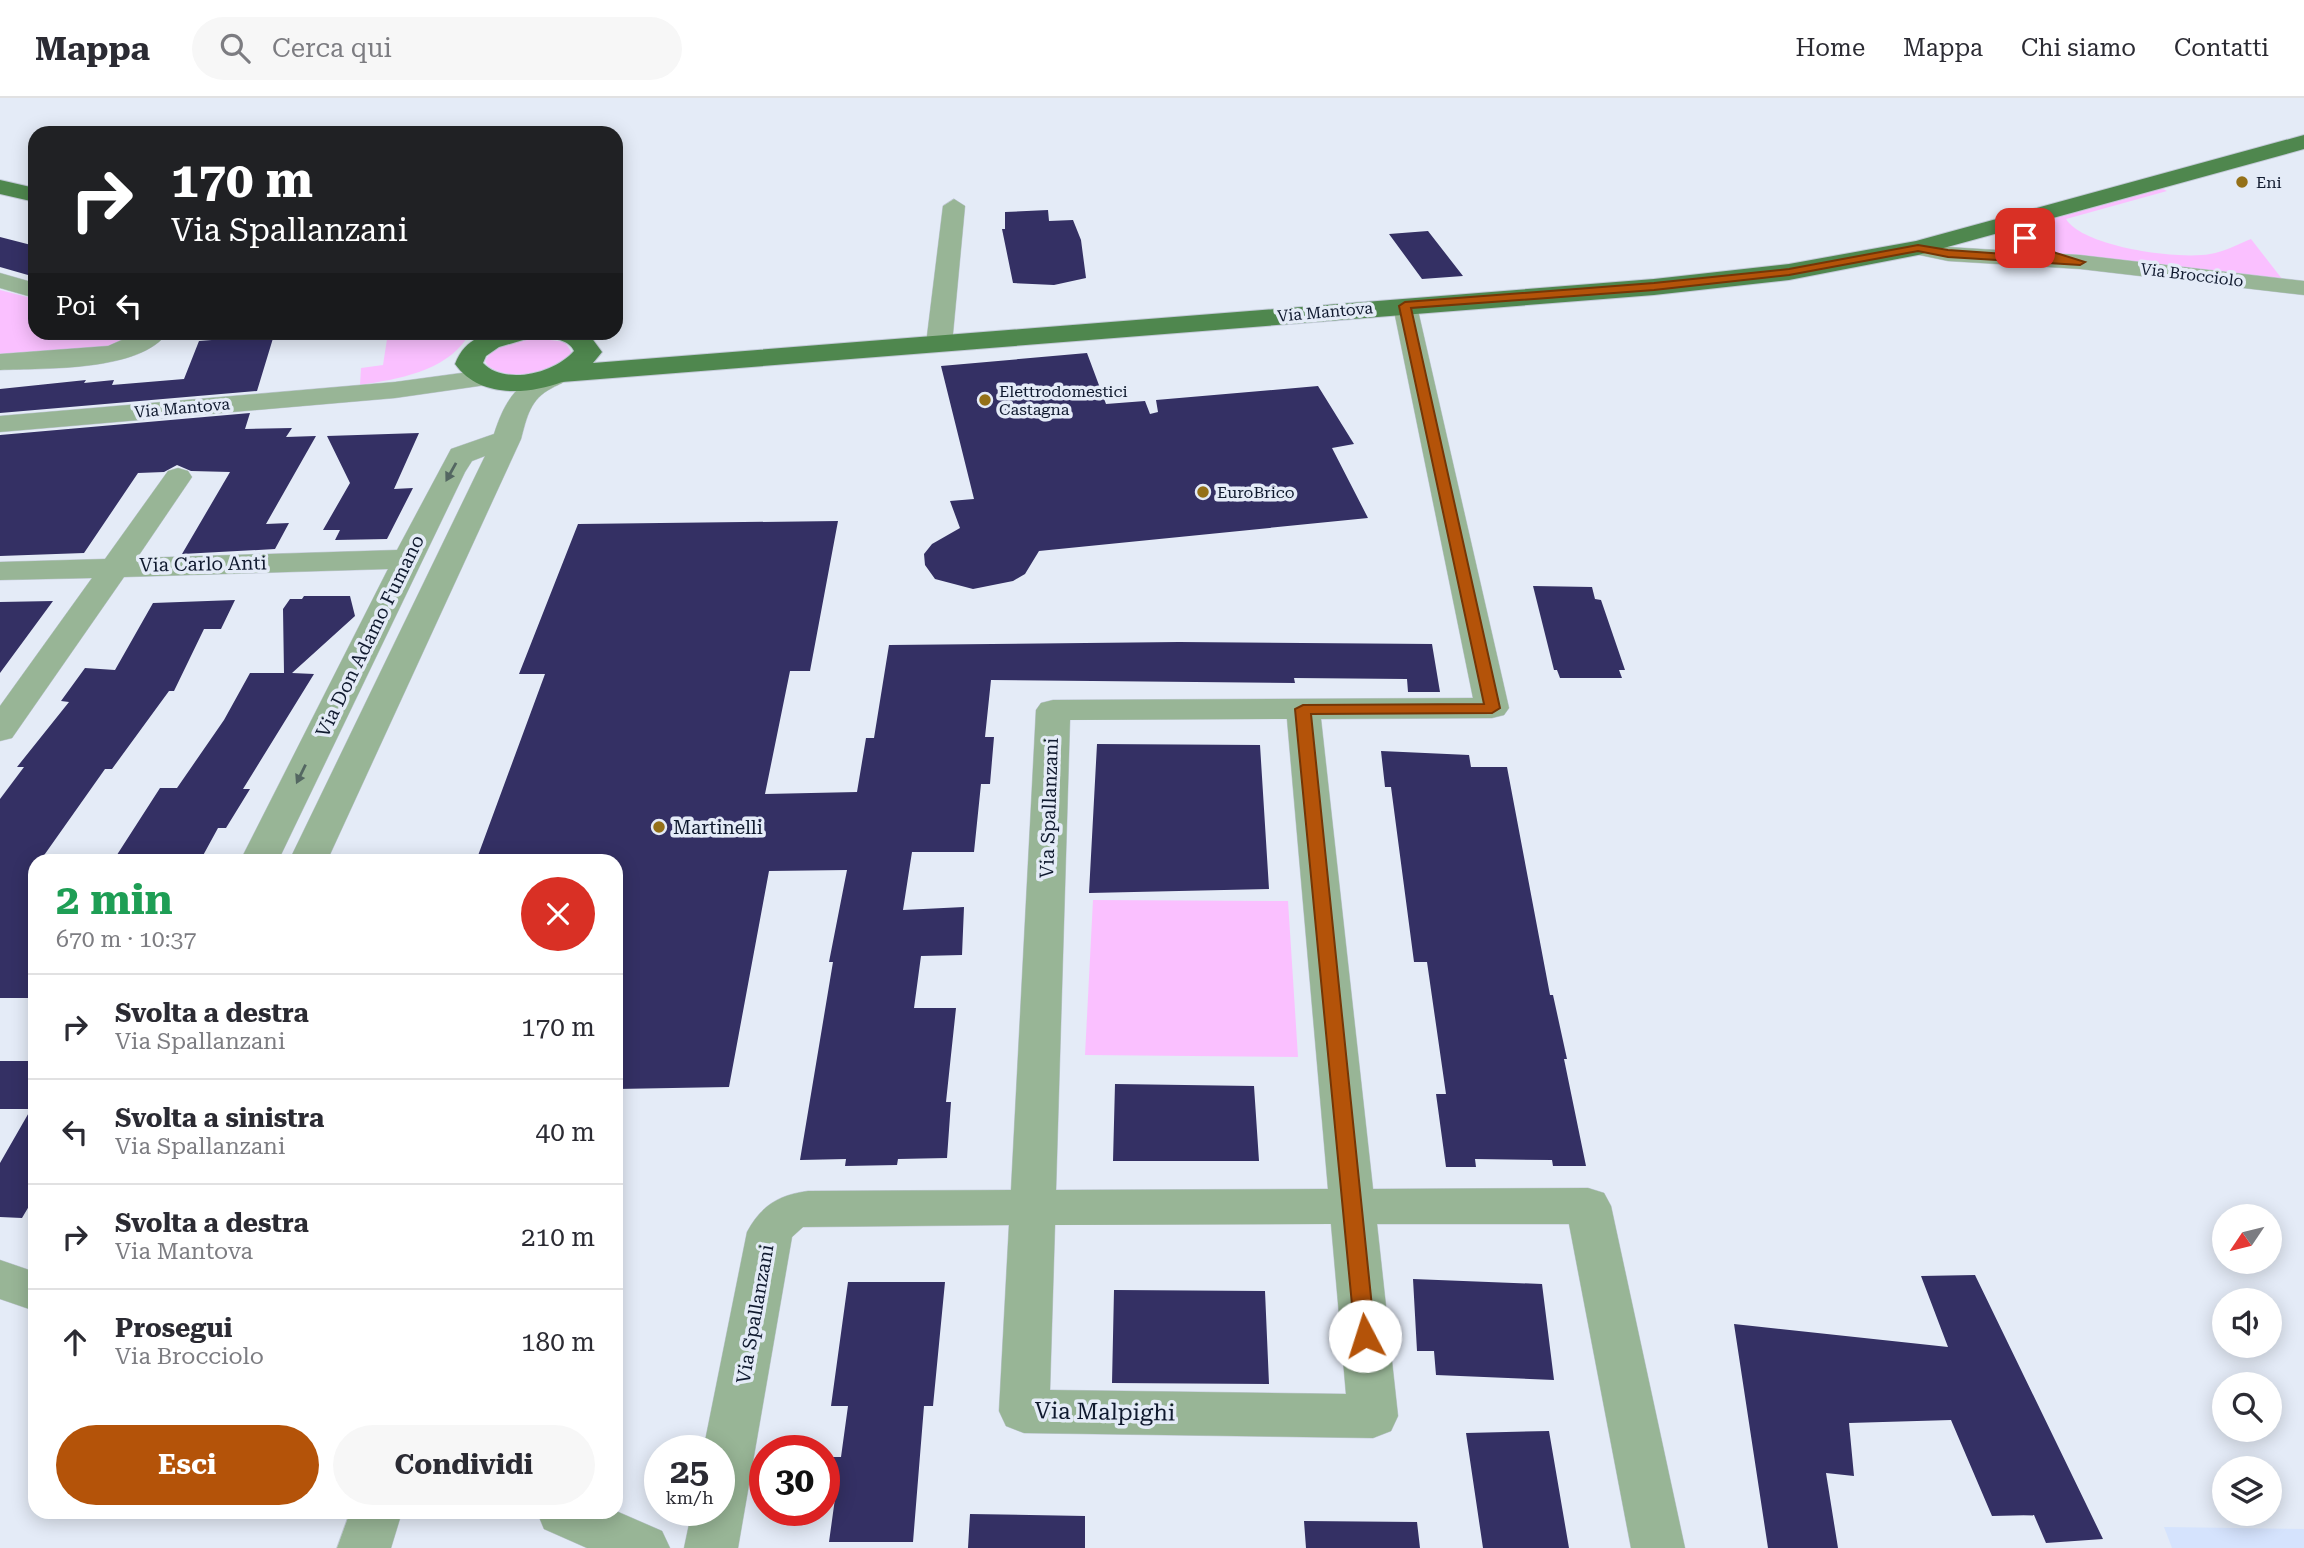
<!DOCTYPE html>
<html lang="it">
<meta charset="utf-8">
<style>
:root{--surface:#fff;--page:#f7f7f7;--text:#2b2b33;--muted:#7c7c81;--line:#e1e1e2;--accent:#b45309}
body{margin:0;font-family:"Roboto Serif",serif;background:var(--page);color:var(--text);height:100vh;display:flex;flex-direction:column;font-size:26px;white-space:nowrap}
*{box-sizing:border-box;margin:0}
p{font-size:23px;color:var(--muted)}
.icon{flex:none;width:38px;height:38px;fill:none;stroke:currentColor;stroke-width:2;stroke-linecap:round;stroke-linejoin:round}
.map{position:relative;flex:1;overflow:hidden}
.panel{position:absolute;left:28px;top:756px;width:595px;height:665px;display:flex;flex-direction:column;background:var(--surface);border-radius:21px;box-shadow:0 4px 18px #0003}
.panel>*{flex:none}
.hud{position:absolute;left:28px;top:28px;width:595px;height:214px;border-radius:21px;box-shadow:0 4px 18px #0003;background:#202124;color:#fff;overflow:hidden}
.needle{width:46px;rotate:235deg}
.tools{position:absolute;left:2212px;top:1106px;display:grid;gap:14px}
.tools a{display:grid;place-items:center;width:70px;height:70px;border-radius:50%;background:var(--surface);box-shadow:0 4px 18px #0003;font-size:35px}
.speed{position:absolute;left:644px;top:1337px;display:flex;gap:14px;font-size:35px;font-weight:700;text-align:center}
.speed>*{display:grid;place-content:center;width:91px;height:91px;border-radius:50%;background:var(--surface);box-shadow:0 4px 18px #0003;line-height:1}
.speed small{font-size:18px;font-weight:400}
.speed .limit{border:10px solid #d22;background:#fff;color:#111}
.pin{position:absolute;display:grid;place-items:center;width:60px;height:60px;color:#fff;margin:-30px;border-radius:14px;box-shadow:0 4px 10px #0006}
.me{position:absolute;width:77px;margin:-38px;rotate:355deg;stroke-linejoin:round;filter:drop-shadow(0 0 5px #0008)}
.turn{display:flex;align-items:center;gap:24px;height:147px;padding:0 28px;font-size:32px}
.turn .icon{width:91px;height:91px;stroke-width:2.5}
.turn b{display:block;font-size:49px;line-height:60px}
.then{display:flex;align-items:center;height:66px;padding:0 28px;background:#0003;gap:14px;font-size:26px}
.round{display:grid;place-items:center;flex:none;width:74px;height:74px;border-radius:37px;background:var(--page)}
.summary{display:flex;align-items:center;justify-content:space-between;height:119px;padding:0 28px}
h1{font-size:42px;font-weight:700;line-height:52px;color:#1e9e55}
.action{display:flex;gap:14px;margin-top:auto;padding:14px 28px}
.action a{flex:1;height:80px;border-radius:42px;background:var(--accent);color:#fff;font-size:28px;font-weight:700;line-height:80px;text-align:center}
.action a+a{background:var(--page);color:var(--text)}
ul{padding:0;list-style:none}
li{display:flex;align-items:center;gap:21px;height:105px;padding:0 28px;border-top:2px solid var(--line)}
li div{flex:1}
li b{display:block;font-size:26px}
li em{font-style:normal}
header{display:flex;align-items:center;gap:42px;box-sizing:border-box;height:98px;padding:0 35px;background:var(--surface);border-bottom:2px solid var(--line)}
header strong{font-size:33px}
nav{display:flex;gap:38px;margin-inline-start:auto;font-size:24px}
.search{width:490px;height:63px;background:var(--page);display:flex;align-items:center;gap:18px;box-sizing:border-box;padding:0 24px;border-radius:38px;color:var(--muted);font-size:26px}
.map>svg:first-child{display:block}
</style>
<header>
<strong>Mappa</strong>
<div class="search"><svg class="icon" aria-label="search" viewBox="0 0 24 24"><circle cx="10" cy="10" r="6"/><path d="M15 15l6 6"/></svg>Cerca qui</div>
<nav><a>Home</a><a>Mappa</a><a>Chi siamo</a><a>Contatti</a></nav>
</header>
<div class="map">
<svg width="2304" height="1450" viewBox="0 0 2304 1450">
<rect width="100%" height="100%" fill="#e4ebf7"/>
<path fill="#d5e3fd" d="M 2164,1429 L 2304,1431 L 2304,1450 L 2172,1450 Z"/>
<path fill="#fac0ff" d="M 2161,90 L 2167,93 L 2066,121 C 2083,149 2179,162 2210,156 C 2224,154 2238,146 2251,141 L 2286,186 L 2074,161 L 2046,150 L 2032,138 L 2031,128 L 2035,125 Z
M 0,192 L 35,201 L 35,234 L 140,235 L 138,241 L 101,250 L 0,258 Z
M 388,235 L 466,235 L 467,240 C 444,274 398,281 360,287 L 361,270 L 383,267 Z
M 528,239 L 565,244 L 572,255 C 551,276 514,285 488,268 L 485,263 L 493,251 Z
M 1093,802 L 1288,803 L 1298,959 L 1085,957 Z"/>
<path fill="#343064" d="M 1048,112 L 1049,123 L 1073,122 L 1081,142 L 1086,180 L 1054,187 L 1013,185 L 1002,131 L 1005,131 L 1005,114 Z
M 1428,133 L 1463,178 L 1422,181 L 1389,136 Z
M 0,139 L 35,148 L 35,179 L 0,169 Z
M 274,237 L 257,293 L 0,315 L 0,291 L 86,282 L 84,285 L 114,282 L 112,287 L 184,281 L 199,243 Z
M 1087,255 L 1106,306 L 1145,303 L 1150,316 L 1158,314 L 1156,302 L 1318,288 L 1354,346 L 1332,350 L 1368,420 L 1039,453 L 1025,476 L 1013,483 L 973,491 L 935,481 L 925,467 L 924,456 L 932,446 L 960,430 L 950,403 L 974,401 L 941,268 Z
M 250,315 L 245,331 L 292,330 L 286,339 L 316,338 L 266,426 L 289,425 L 275,451 L 182,456 L 230,374 L 191,373 L 177,367 L 164,374 L 138,375 L 84,455 L 0,458 L 0,337 Z
M 419,335 L 394,391 L 413,390 L 387,441 L 335,442 L 340,432 L 323,432 L 350,385 L 327,338 Z
M 838,423 L 810,573 L 790,573 L 765,696 L 857,694 L 866,640 L 874,640 L 889,547 L 1179,544 L 1432,546 L 1440,594 L 1408,594 L 1407,581 L 1294,580 L 1295,585 L 991,582 L 985,639 L 994,639 L 990,686 L 981,686 L 974,754 L 912,754 L 903,812 L 964,809 L 962,857 L 921,858 L 914,910 L 956,910 L 946,1004 L 951,1004 L 947,1060 L 898,1061 L 897,1067 L 845,1068 L 846,1061 L 800,1062 L 833,864 L 829,864 L 847,772 L 769,773 L 729,989 L 616,991 L 616,763 L 476,763 L 545,576 L 519,576 L 578,426 Z
M 1533,488 L 1592,489 L 1595,501 L 1601,502 L 1625,572 L 1619,572 L 1622,580 L 1560,580 L 1557,572 L 1554,572 Z
M 304,498 L 350,498 L 355,518 L 292,575 L 314,576 L 243,691 L 250,691 L 226,730 L 218,730 L 200,763 L 113,763 L 160,690 L 177,690 L 224,622 L 250,575 L 284,575 L 283,511 L 290,501 L 302,501 Z
M 235,502 L 221,531 L 204,531 L 174,593 L 169,593 L 112,671 L 105,671 L 40,763 L 35,763 L 35,900 L 0,900 L 0,701 L 24,669 L 17,669 L 69,604 L 61,603 L 85,570 L 115,572 L 153,505 Z
M 53,503 L 0,575 L 0,504 Z
M 1097,646 L 1260,647 L 1269,791 L 1089,795 Z
M 1381,653 L 1469,657 L 1471,669 L 1507,669 L 1550,897 L 1553,897 L 1567,961 L 1564,961 L 1586,1068 L 1553,1068 L 1552,1062 L 1475,1061 L 1476,1069 L 1446,1069 L 1436,996 L 1446,996 L 1427,864 L 1414,864 L 1391,689 L 1385,689 Z
M 0,963 L 35,963 L 35,1098 L 22,1120 L 0,1119 L 0,1065 L 31,1011 L 0,1011 Z
M 1115,986 L 1254,988 L 1259,1063 L 1113,1063 Z
M 1975,1177 L 2103,1441 L 2046,1445 L 2034,1417 L 1992,1418 L 1951,1322 L 1849,1325 L 1854,1378 L 1826,1375 L 1838,1450 L 1768,1450 L 1734,1226 L 1948,1249 L 1921,1178 Z
M 1413,1181 L 1542,1186 L 1554,1282 L 1436,1277 L 1434,1253 L 1417,1253 Z
M 848,1184 L 945,1184 L 933,1308 L 924,1308 L 913,1444 L 829,1444 L 837,1386 L 824,1387 L 824,1359 L 841,1359 L 848,1308 L 831,1308 Z
M 1114,1192 L 1265,1193 L 1269,1286 L 1112,1285 Z
M 1549,1333 L 1569,1450 L 1483,1450 L 1466,1335 Z
M 970,1416 L 1085,1418 L 1085,1450 L 968,1450 Z
M 1304,1423 L 1417,1424 L 1420,1450 L 1306,1450 Z"/>
<g fill="none" stroke-linecap="round" stroke-linejoin="round">
<g stroke="#c2c9d7" stroke-width="1">
<path id="minor" d="M 954,101 L 965,108 L 952,246 L 948,251 L 930,251 L 926,246 L 943,108 Z
M 1918,143 L 1948,149 L 2080,157 L 2304,183 L 2304,197 L 2080,171 L 1948,163 L 1910,155 L 1906,150 L 1910,145 Z
M 0,175 L 35,185 L 35,200 L 0,190 Z
M 1405,201 L 1414,203 L 1417,208 L 1509,610 L 1504,617 L 1492,620 L 1321,621 L 1373,1091 L 1588,1090 L 1604,1095 L 1611,1108 L 1685,1450 L 1631,1450 L 1569,1126 L 1377,1126 L 1398,1318 L 1391,1333 L 1373,1340 L 1024,1335 L 1006,1328 L 999,1313 L 1009,1127 L 803,1129 L 792,1139 L 738,1450 L 684,1450 L 692,1412 L 719,1412 L 719,1353 L 703,1353 L 747,1134 C 761,1108 778,1097 808,1093 L 1011,1092 L 1036,612 L 1041,605 L 1053,602 L 1473,600 L 1393,208 L 1396,203 ZM 1287,621 L 1328,1091 L 1056,1092 L 1070,622 ZM 1331,1126 L 1346,1296 L 1050,1292 L 1055,1127 Z
M 140,234 L 168,234 C 141,274 44,270 0,272 L 0,256 L 108,248 Z
M 557,270 L 566,272 L 570,278 C 565,285 559,286 552,290 C 530,301 527,319 521,341 L 327,763 L 289,763 L 485,358 L 472,363 L 465,374 L 278,763 L 240,763 L 388,471 L 124,479 L 12,640 L 0,643 L 0,608 L 92,480 L 0,482 L 0,464 L 105,461 L 168,373 L 178,370 L 188,373 L 192,379 L 137,460 L 397,452 L 451,351 L 494,336 C 505,301 520,279 557,270 Z
M 484,272 L 493,274 L 497,280 L 493,286 L 395,300 L 0,334 L 0,318 L 395,284 Z
M 0,1162 L 35,1174 L 35,1213 L 0,1201 Z
M 616,1413 L 662,1433 L 670,1450 L 587,1450 L 544,1431 L 537,1414 Z
M 350,1414 L 402,1414 L 391,1450 L 337,1450 Z"/>
</g>
<g stroke="#c2c9d7" stroke-width="2">
<path id="major" d="M 2304,37 L 2304,51 L 1918,157 L 1789,182 L 1654,197 L 562,284 C 527,297 479,300 455,266 C 469,230 501,234 534,234 L 530,240 L 499,249 L 486,258 L 483,265 C 505,288 555,275 574,253 C 569,241 555,244 548,234 L 588,235 L 602,254 L 593,265 L 1654,181 L 1789,166 L 1916,143 Z
M 0,82 L 35,90 L 35,104 L 0,96 Z"/>
</g>
<use href="#minor" fill="#98b596" fill-rule="evenodd"/>
<use href="#major" fill="#4f874e" fill-rule="evenodd"/>
</g>
<defs><path id="oneway-solid" d="M-6-.8H1V-3.2L6.5 0L1 3.2V.8H-6Z" transform="scale(1.75)"/></defs>
<g fill="#546762">
<use href="#oneway-solid" transform="translate(451 374) rotate(119)"/>
<use href="#oneway-solid" transform="translate(301 676) rotate(116)"/>
</g>
<path fill="#b45309" stroke="#753606" stroke-width="2" d="M 2021,138 L 2028,138 L 2056,155 L 2085,164 L 2080,167 L 1948,159 L 1918,153 L 1789,177 L 1654,192 L 1411,210 L 1500,610 L 1492,615 L 1311,616 L 1375,1238 L 1372,1244 L 1365,1246 L 1358,1244 L 1355,1238 L 1295,611 L 1303,607 L 1484,606 L 1399,208 L 1405,204 L 1654,185 L 1789,171 L 1918,147 L 1948,152 L 2048,159 L 2021,143 Z"/>
<g fill="#947018" stroke="#e4ebf7" stroke-width="2.5">
<circle cx="2242" cy="84" r="7"/>
<circle cx="985" cy="302" r="7"/>
<circle cx="1203" cy="394" r="7"/>
<circle cx="659" cy="729" r="7"/>
</g>
<g text-anchor="middle" dominant-baseline="central" stroke-width="7" stroke-linejoin="round" paint-order="stroke">
<g font-size="16" fill="#0f192e" stroke="#e4ebf7" text-anchor="start">
<text x="2256" y="84">Eni</text>
<text x="999" y="293">Elettrodomestici<tspan x="999" dy="18">Castagna</tspan></text>
<text x="1217" y="394">EuroBrico</text>
</g>
<g font-size="16" fill="#0f192e" stroke="#e4ebf7">
<text transform="translate(2192 177) rotate(7)">Via Brocciolo</text>
<text transform="translate(1325 214) rotate(-5)">Via Mantova</text>
<text transform="translate(182 310) rotate(-5)">Via Mantova</text>
</g>
<g font-size="19" fill="#0f192e" stroke="#e4ebf7">
<text transform="translate(203 466) rotate(-1)">Via Carlo Anti</text>
<text transform="translate(370 538) rotate(-64)">Via Don Adamo Fumano</text>
<text transform="translate(1049 710) rotate(-88)">Via Spallanzani</text>
<text transform="translate(755 1216) rotate(-80)">Via Spallanzani</text>
</g>
<g font-size="19" fill="#0f192e" stroke="#e4ebf7" text-anchor="start">
<text x="673" y="729">Martinelli</text>
</g>
<g font-size="23" fill="#0f192e" stroke="#e4ebf7">
<text transform="translate(1105 1314) rotate(1)">Via Malpighi</text>
</g>
</g>
</svg>
<div class="tools">
<a><svg class="needle" viewBox="-14 -14 28 28"><path d="M0-13l5 13h-10z" fill="#e53935"/><path d="M0 13l5-13h-10z" fill="#7c7c81"/></svg></a>
<a><svg class="icon" aria-label="sound" viewBox="0 0 24 24"><path d="M4 9h4l5-4v14l-5-4H4zM17 9q2 3 0 6"/></svg></a>
<a><svg class="icon" aria-label="search" viewBox="0 0 24 24"><circle cx="10" cy="10" r="6"/><path d="M15 15l6 6"/></svg></a>
<a><svg class="icon" aria-label="layers" viewBox="0 0 24 24"><path d="M12 4l9 5-9 5-9-5zM3 14l9 5 9-5"/></svg></a>
</div>
<div class="speed"><div>25<small>km/h</small></div><div class="limit">30</div></div>
<div class="pin" style="left:2025px;top:140px;background:#d93025"><svg class="icon" aria-label="arrive" viewBox="0 0 24 24"><path d="M6 21V4h12l-3 4 3 4H6"/></svg></div>
<svg class="me" style="left:1365px;top:1238px" viewBox="-20 -20 40 40"><circle r="19" fill="#fff"/><path d="M0-13L10 11 0 6-10 11z" fill="#b45309"/></svg>
<div class="hud">
<div class="turn"><svg class="icon" aria-label="right" viewBox="0 0 24 24"><path d="M7 20v-9h11M14 6l5 5-5 5"/></svg><div><b>170 m</b>Via Spallanzani</div></div>
<div class="then">Poi<svg class="icon" aria-label="left" viewBox="0 0 24 24"><path d="M17 20v-9H6M10 6l-5 5 5 5"/></svg></div>
</div>
<section class="panel">
<div class="summary"><div><h1>2 min</h1><p>670 m · 10:37</p></div><a class="round" style="background:#d93025;color:#fff"><svg class="icon" aria-label="close" viewBox="0 0 24 24"><path d="M6 6l12 12M18 6L6 18"/></svg></a></div>
<ul>
<li><svg class="icon" aria-label="right" viewBox="0 0 24 24"><path d="M7 20v-9h11M14 6l5 5-5 5"/></svg><div><b>Svolta a destra</b><p>Via Spallanzani</p></div><em>170 m</em></li>
<li><svg class="icon" aria-label="left" viewBox="0 0 24 24"><path d="M17 20v-9H6M10 6l-5 5 5 5"/></svg><div><b>Svolta a sinistra</b><p>Via Spallanzani</p></div><em>40 m</em></li>
<li><svg class="icon" aria-label="right" viewBox="0 0 24 24"><path d="M7 20v-9h11M14 6l5 5-5 5"/></svg><div><b>Svolta a destra</b><p>Via Mantova</p></div><em>210 m</em></li>
<li><svg class="icon" aria-label="ahead" viewBox="0 0 24 24"><path d="M12 20V5M6 11l6-6 6 6"/></svg><div><b>Prosegui</b><p>Via Brocciolo</p></div><em>180 m</em></li>
</ul>
<div class="action"><a>Esci</a><a>Condividi</a></div>
</section>
</div>
